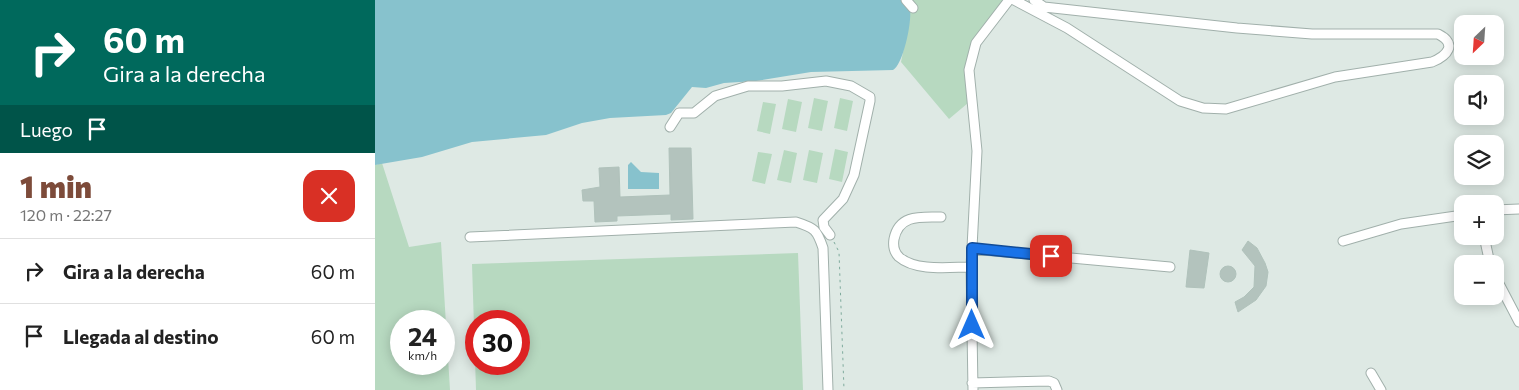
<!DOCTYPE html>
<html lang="es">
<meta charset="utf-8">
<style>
:root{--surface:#fff;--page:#f6f6f6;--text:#222;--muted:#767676;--line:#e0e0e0;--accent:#7d4b3a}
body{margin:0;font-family:Commissioner,sans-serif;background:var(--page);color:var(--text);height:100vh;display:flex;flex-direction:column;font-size:19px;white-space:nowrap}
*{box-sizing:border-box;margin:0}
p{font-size:16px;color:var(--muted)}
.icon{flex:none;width:28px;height:28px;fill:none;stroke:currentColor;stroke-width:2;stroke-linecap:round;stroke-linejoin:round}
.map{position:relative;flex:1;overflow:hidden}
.sheet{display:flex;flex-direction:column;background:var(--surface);width:375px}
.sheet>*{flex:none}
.banner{background:#00695c;color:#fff;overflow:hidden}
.needle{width:32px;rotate:205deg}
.buttons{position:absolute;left:1079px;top:15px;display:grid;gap:10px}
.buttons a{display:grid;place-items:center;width:50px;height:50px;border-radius:10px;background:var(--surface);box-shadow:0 2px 12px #0003;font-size:25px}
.speed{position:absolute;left:15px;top:310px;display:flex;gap:10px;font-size:25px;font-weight:700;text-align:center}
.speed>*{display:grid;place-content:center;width:65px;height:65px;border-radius:50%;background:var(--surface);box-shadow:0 2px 12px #0003;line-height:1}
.speed small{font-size:12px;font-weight:400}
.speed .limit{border:8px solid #d22;background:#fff;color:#111}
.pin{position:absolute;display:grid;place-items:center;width:42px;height:42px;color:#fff;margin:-21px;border-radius:10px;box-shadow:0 2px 8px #0006}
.me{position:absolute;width:55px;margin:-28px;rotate:0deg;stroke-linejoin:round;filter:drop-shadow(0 0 4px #0008)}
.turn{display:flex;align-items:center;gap:18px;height:105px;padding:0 20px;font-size:22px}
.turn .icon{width:65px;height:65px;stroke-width:2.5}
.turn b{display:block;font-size:35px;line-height:42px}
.then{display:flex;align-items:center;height:48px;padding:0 20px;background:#0003;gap:10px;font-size:19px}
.round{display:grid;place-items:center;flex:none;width:52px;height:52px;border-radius:15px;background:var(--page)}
.head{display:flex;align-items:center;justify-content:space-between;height:85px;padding:0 20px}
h1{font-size:30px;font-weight:800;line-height:38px;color:var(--accent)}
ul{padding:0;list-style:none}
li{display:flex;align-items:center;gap:15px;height:65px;padding:0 20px;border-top:1px solid var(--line)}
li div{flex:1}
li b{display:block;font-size:19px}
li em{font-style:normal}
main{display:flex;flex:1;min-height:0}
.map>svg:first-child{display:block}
</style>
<main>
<section class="sheet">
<div class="banner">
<div class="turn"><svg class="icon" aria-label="right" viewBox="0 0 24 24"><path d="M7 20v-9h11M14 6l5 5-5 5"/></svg><div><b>60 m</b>Gira a la derecha</div></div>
<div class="then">Luego<svg class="icon" aria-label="arrive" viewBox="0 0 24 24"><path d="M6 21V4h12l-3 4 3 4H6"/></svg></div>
</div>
<div class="head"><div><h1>1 min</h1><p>120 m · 22:27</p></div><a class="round" style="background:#d93025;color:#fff"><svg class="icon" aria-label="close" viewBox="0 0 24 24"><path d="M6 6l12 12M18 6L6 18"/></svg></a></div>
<ul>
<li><svg class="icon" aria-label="right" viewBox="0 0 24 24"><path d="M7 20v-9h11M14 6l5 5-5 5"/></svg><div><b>Gira a la derecha</b></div><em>60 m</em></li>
<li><svg class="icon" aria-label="arrive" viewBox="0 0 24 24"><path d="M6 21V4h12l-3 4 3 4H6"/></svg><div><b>Llegada al destino</b></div><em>60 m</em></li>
</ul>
</section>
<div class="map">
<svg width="1144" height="390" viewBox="0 0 1144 390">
<rect width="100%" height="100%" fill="#dee9e4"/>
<path fill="#b7d9c0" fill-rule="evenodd" d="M 529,0 L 628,0 L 628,5 C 602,42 589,55 593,103 L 574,119 L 526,62 L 535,18 Z
M 439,98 L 453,101 L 447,131 L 433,128 Z
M 465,98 L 478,101 L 472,131 L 459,128 Z
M 413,99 L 427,102 L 421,132 L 407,129 Z
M 388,102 L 401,104 L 395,134 L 382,131 Z
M 460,149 L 473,152 L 467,182 L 454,179 Z
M 409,150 L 422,153 L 416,183 L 402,180 Z
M 434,150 L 448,153 L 442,183 L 428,180 Z
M 383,152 L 397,154 L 390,184 L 377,181 Z
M 7,163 L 34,247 L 66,242 L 75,390 L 0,390 L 0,165 ZM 26,321 L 69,321 L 69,364 L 26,364 Z
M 423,253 L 428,390 L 101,390 L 97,264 ZM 101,321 L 144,321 L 144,364 L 101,364 Z"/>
<path fill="#87c2cd" d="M 0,0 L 529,0 C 531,3 534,7 535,10 C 537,22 528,65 518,70 L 436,72 L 381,81 L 349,83 L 331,88 L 317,87 L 296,113 L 291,115 L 235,118 L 207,123 L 171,135 L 97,142 L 47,157 L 0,165 Z
M 256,162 L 266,172 L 284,173 L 284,189 L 253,189 L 253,165 Z"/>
<path fill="#b3c3bd" stroke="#b0c2bb" d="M 294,148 L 316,148 L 318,219 L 296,220 L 296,214 L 242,216 L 242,221 L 220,222 L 219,201 L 208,201 L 207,190 L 225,187 L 224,168 L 244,167 L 245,197 L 295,195 Z
M 873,241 L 882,248 L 890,263 L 893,272 L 891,286 L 881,300 L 863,312 L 860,302 L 869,297 L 879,287 L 880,266 L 867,250 Z
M 815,250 L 834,253 L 829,288 L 811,287 Z
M845 274a8 8 0 1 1 16 0a8 8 0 1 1-16 0Z"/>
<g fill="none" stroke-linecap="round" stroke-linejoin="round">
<g stroke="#a1b0ab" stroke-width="11">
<path id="minor" d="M 531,0 L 538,8
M 639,0 L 692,28 L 805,101 L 828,108 L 851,109 L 960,77 L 1057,62 C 1072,56 1083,44 1063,34 L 937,34 L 862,28 L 669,7 L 659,0
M 295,127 L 304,113 L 319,113 L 340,96 L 373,86 L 407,86 L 451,81 L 476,86 L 495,97 L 495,101 L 479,175 L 468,199 L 448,220 L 449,227 L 455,235
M 1120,210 L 1144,209
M 566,217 C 546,217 524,214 519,239 C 518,245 519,252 524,257 C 541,272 576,267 596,267
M 1109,236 L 1115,264
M 95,237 L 421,222 C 440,228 442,230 448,248 L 453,390
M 968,241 L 1026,224 L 1088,215
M 597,249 L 795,267
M 1120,276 L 1144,322
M 996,373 L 1006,390
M 597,383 L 674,381 L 679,383 L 682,390
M 598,390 L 596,267 L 602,151 L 594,70 L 601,43 L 634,0"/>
</g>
<path stroke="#7fab9d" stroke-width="1" stroke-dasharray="2.5 4" stroke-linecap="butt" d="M 459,242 L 464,252 L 469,390"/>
<use href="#minor" stroke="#fff" stroke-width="9"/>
</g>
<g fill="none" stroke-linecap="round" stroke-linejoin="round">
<g stroke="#114b97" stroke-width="12">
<path id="route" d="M 597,325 L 597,248 L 676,256"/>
</g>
<use href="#route" stroke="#1a73e8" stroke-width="9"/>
</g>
</svg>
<div class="buttons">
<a><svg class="needle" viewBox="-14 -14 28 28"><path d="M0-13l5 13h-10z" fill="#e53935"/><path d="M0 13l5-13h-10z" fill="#767676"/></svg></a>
<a><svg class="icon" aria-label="sound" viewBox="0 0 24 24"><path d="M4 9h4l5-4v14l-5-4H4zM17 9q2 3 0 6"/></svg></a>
<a><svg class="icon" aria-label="layers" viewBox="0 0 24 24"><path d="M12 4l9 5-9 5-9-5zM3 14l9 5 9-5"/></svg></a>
<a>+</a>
<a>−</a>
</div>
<div class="speed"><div>24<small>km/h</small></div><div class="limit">30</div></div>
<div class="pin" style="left:676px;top:256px;background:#d93025"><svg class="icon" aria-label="arrive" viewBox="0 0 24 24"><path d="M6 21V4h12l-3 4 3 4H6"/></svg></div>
<svg class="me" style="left:597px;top:325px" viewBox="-20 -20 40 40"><path d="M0-17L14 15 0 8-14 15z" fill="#1a73e8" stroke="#fff" stroke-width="4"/></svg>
</div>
</main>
